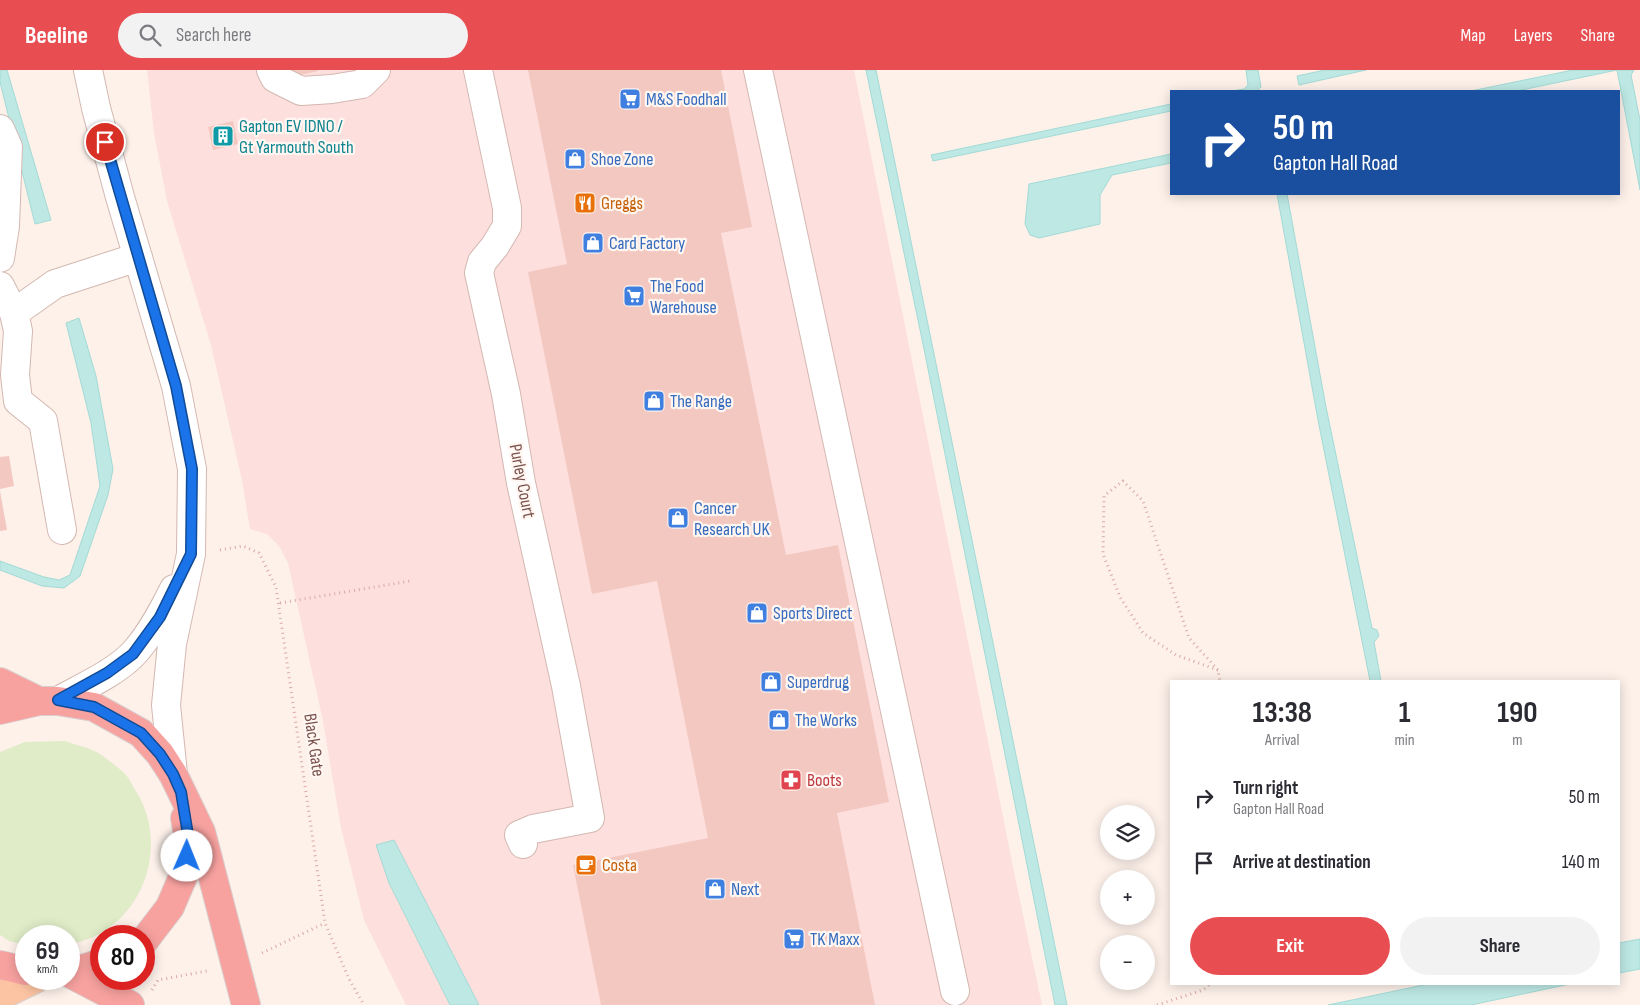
<!DOCTYPE html>
<meta charset="utf-8">
<style>
:root{--surface:#fff;--page:#f2f2f3;--text:#2b2b33;--muted:#7c7c81;--accent:#e84e51}
body{margin:0;font-family:"Sofia Sans Condensed",sans-serif;background:var(--page);color:var(--text);height:100vh;display:flex;flex-direction:column;font-size:19px;white-space:nowrap}
*{box-sizing:border-box;margin:0}
p{font-size:16px;color:var(--muted)}
.icon{flex:none;width:28px;height:28px;fill:none;stroke:currentColor;stroke-width:2;stroke-linecap:round;stroke-linejoin:round}
.map{position:relative;flex:1;overflow:hidden}
.sheet{position:absolute;left:1170px;top:610px;width:450px;height:305px;display:flex;flex-direction:column;background:var(--surface);border-radius:0px;box-shadow:0 2px 12px #0003}
.sheet>*{flex:none}
.top-card{position:absolute;left:1170px;top:20px;width:450px;height:105px;border-radius:0px;box-shadow:0 2px 12px #0003;background:#1a4fa0;color:#fff;overflow:hidden}
.buttons{position:absolute;left:1100px;top:735px;display:grid;gap:10px}
.buttons a{display:grid;place-items:center;width:55px;height:55px;border-radius:50%;background:var(--surface);box-shadow:0 2px 12px #0003;font-size:25px}
.speed{position:absolute;left:15px;top:855px;display:flex;gap:10px;font-size:25px;font-weight:700;text-align:center}
.speed>*{display:grid;place-content:center;width:65px;height:65px;border-radius:50%;background:var(--surface);box-shadow:0 2px 12px #0003;line-height:1}
.speed small{font-size:12px;font-weight:400}
.speed .limit{border:8px solid #d22;background:#fff;color:#111}
.pin{position:absolute;display:grid;place-items:center;width:42px;height:42px;color:#fff;margin:-21px;border:2px solid #fff;border-radius:50%;box-shadow:0 1px 5px #0007}
.me{position:absolute;width:55px;margin:-28px;rotate:1deg;stroke-linejoin:round;filter:drop-shadow(0 0 4px #0008)}
.turn{display:flex;align-items:center;gap:18px;height:105px;padding:0 20px;font-size:22px}
.turn .icon{width:65px;height:65px;stroke-width:2.5}
.turn b{display:block;font-size:35px;line-height:42px}
.eta{display:flex;justify-content:space-evenly;align-items:center;height:85px;text-align:center}
.eta b{font-size:30px;font-weight:700;line-height:35px}
.primary-button{display:flex;gap:10px;margin-top:auto;padding:10px 20px}
.primary-button a{flex:1;height:58px;border-radius:30px;background:var(--accent);color:#fff;font-size:20px;font-weight:700;line-height:58px;text-align:center}
.primary-button a+a{background:var(--page);color:var(--text)}
ul{padding:0;list-style:none}
li{display:flex;align-items:center;gap:15px;height:65px;padding:0 20px}
li div{flex:1}
li b{display:block;font-size:19px}
li em{font-style:normal}
header{display:flex;align-items:center;gap:30px;box-sizing:border-box;height:70px;padding:0 25px;background:var(--accent);color:#fff}
header strong{font-size:24px}
nav{display:flex;gap:28px;margin-inline-start:auto;font-size:18px}
.search{width:350px;height:45px;background:var(--page);display:flex;align-items:center;gap:12px;box-sizing:border-box;padding:0 18px;border-radius:28px;color:var(--muted);font-size:19px}
.map>svg:first-child{display:block}
</style>
<header>
<strong>Beeline</strong>
<div class="search"><svg class="icon" aria-label="search" viewBox="0 0 24 24"><circle cx="10" cy="10" r="6"/><path d="M15 15l6 6"/></svg>Search here</div>
<nav><a>Map</a><a>Layers</a><a>Share</a></nav>
</header>
<div class="map">
<svg width="1640" height="935" viewBox="0 0 1640 935">
<rect width="100%" height="100%" fill="#fdf1ea"/>
<path fill="#fddfde" d="M 147,0 L 854,0 L 1013,797 L 1042,935 L 406,935 L 364,850 L 341,758 L 323,651 L 288,493 L 279,476 L 267,464 L 250,459 L 242,410 L 211,275 L 167,131 L 154,63 Z"/>
<path fill="#dfecc7" d="M 65,671 C 75,675 88,677 98,683 C 107,688 117,697 125,704 C 130,709 133,717 137,723 C 172,781 138,864 69,874 L 69,866 L 26,866 L 26,875 L 9,871 L 0,865 L 0,682 L 25,672 Z"/>
<path fill="#bde8e4" stroke="#a3dad5" d="M 0,0 L 7,0 L 51,150 L 35,154 L 0,12 Z
M 866,0 L 876,0 L 1067,935 L 1055,935 L 924,279 Z
M 1246,0 L 1258,0 L 1261,17 L 1257,21 L 1232,21 L 1244,19 L 1248,15 Z
M 1325,0 L 1366,0 L 1299,15 L 1297,6 Z
M 1573,0 L 1634,0 L 1631,5 L 1640,50 L 1640,120 L 1617,0 L 1517,21 L 1471,21 Z
M 1171,34 L 1171,41 L 933,91 L 931,85 Z
M 1171,84 L 1171,93 L 1112,105 L 1100,125 L 1100,154 L 1039,168 L 1030,165 L 1025,154 L 1029,114 Z
M 1277,124 L 1287,124 L 1326,337 L 1372,558 L 1377,560 L 1379,566 L 1374,572 L 1381,611 L 1370,611 L 1318,350 Z
M 79,248 L 96,306 L 113,399 L 108,425 L 80,506 L 64,518 L 42,516 L 0,500 L 0,491 L 44,507 L 59,510 L 70,505 L 100,416 L 91,353 L 66,253 Z
M 394,770 L 479,935 L 450,935 L 389,813 L 376,775 Z
M 1640,869 L 1640,899 L 1619,903 L 1619,873 Z
M 1428,914 L 1570,914 L 1471,935 L 1328,935 Z"/>
<path fill="#f3c8c1" d="M 283,0 L 318,0 L 318,1 L 291,7 Z
M 528,0 L 721,0 L 752,157 L 721,163 L 786,485 L 838,475 L 889,732 L 837,743 L 875,935 L 601,935 L 573,795 L 708,768 L 657,511 L 592,524 L 528,202 L 567,194 Z
M 233,51 L 238,74 L 213,80 L 208,57 Z
M 9,386 L 14,416 L 0,419 L 0,387 Z
M 0,421 L 7,460 L 0,461 Z"/>
<g fill="none" stroke-linecap="round" stroke-linejoin="round">
<g stroke="#d3b8b1" stroke-width="30">
<path id="minor" d="M 88,0 L 96,38 L 120,127 L 176,316 L 192,399 L 191,484 L 172,574 L 166,635 L 173,704
M 271,0 L 275,8 L 301,21 L 332,19 L 362,14 L 376,0
M 478,0 L 507,138 L 507,156 L 495,176 L 482,192 L 479,203 L 506,324 L 521,413 L 566,616 L 590,748 L 533,759 L 519,765 L 523,774
M 758,0 L 955,921
M 0,59 L 8,77 L 5,156 L 0,188
M 0,216 L 14,243
M 62,460 L 43,351 L 18,331 L 15,305 L 18,261 L 14,243 L 55,214 L 138,187
M 58,631 C 81,618 115,603 133,584 C 150,566 163,541 174,519"/>
</g>
<g stroke="#d9cecd" stroke-width="30">
<path id="major" d="M 0,926 L 35,909"/>
</g>
<g stroke="#d9cecd" stroke-width="30">
<path id="highway" d="M 0,612 L 39,631
M 0,640 L 39,631 L 58,631 L 94,637 L 141,663 L 160,684 L 173,704 L 201,762 L 246,935
M 144,871 L 170,837 L 185,802 L 189,771 L 185,748
M 0,895 L 26,901
M 69,903 L 130,935
M 69,903 L 101,893"/>
</g>
<path stroke="#d9aba3" stroke-width="3" stroke-dasharray="1 4" stroke-linecap="butt" d="M 220,480 L 243,476 L 259,483 L 276,517 L 325,853 L 349,909 L 364,935
M 280,533 L 410,511
M 1218,600 L 1176,585 L 1143,563 L 1120,527 L 1103,484 L 1104,426 L 1123,411 L 1143,431 L 1189,568 L 1218,600 L 1220,611
M 262,883 L 325,853
M 152,920 L 158,910 L 207,901
M 1157,935 L 1203,920 L 1210,914"/>
<use href="#minor" stroke="#fff" stroke-width="28"/>
<use href="#major" stroke="#fcc4a2" stroke-width="28"/>
<use href="#highway" stroke="#f8a2a0" stroke-width="28"/>
</g>
<g fill="none" stroke-linecap="round" stroke-linejoin="round">
<g stroke="#114b97" stroke-width="12">
<path id="route" d="M 105,72 L 176,316 L 192,399 L 191,484 L 160,547 L 133,584 L 107,603 L 58,630 L 94,637 L 141,663 L 160,684 L 173,704 L 181,722 L 189,771 L 187,786"/>
</g>
<use href="#route" stroke="#1a73e8" stroke-width="9"/>
</g>
<defs>
<g id="supermarket-square" transform="scale(1.125)"><rect x="-9" y="-9" width="18" height="18" rx="4" fill="#3f7fe0" stroke="#fff6f1"/><path d="M-6-5.5h2.5l.6 2H6L4.5 2H-2.5L-4.4-4H-6ZM-1.5 3.2a1.3 1.3 0 1 0 .1 0ZM3 3.2a1.3 1.3 0 1 0 .1 0Z" fill="#fff"/></g>
<g id="building-square" transform="scale(1.125)"><rect x="-9" y="-9" width="18" height="18" rx="4" fill="#0f9aa8" stroke="#fff6f1"/><path d="M-4-6H4V6H1V3H-1V6H-4ZM-2.5-4.3h1.7v1.8h-1.7ZM.8-4.3h1.7v1.8H.8ZM-2.5-1h1.7V.8h-1.7ZM.8-1h1.7V.8H.8Z" fill="#fff"/></g>
<g id="shop-square" transform="scale(1.125)"><rect x="-9" y="-9" width="18" height="18" rx="4" fill="#3f7fe0" stroke="#fff6f1"/><path d="M-5-2.5h2.3a2.7 3.5 0 0 1 5.4 0H5L5.5 6h-11ZM-1.5-2.5h3a1.5 2.3 0 0 0-3 0Z" fill="#fff"/></g>
<g id="restaurant-square" transform="scale(1.125)"><rect x="-9" y="-9" width="18" height="18" rx="4" fill="#e8710a" stroke="#fff6f1"/><path d="M-5-6h1v4h1v-4h1v4h1v-4h1v5L-1.5 .5V6h-2V.5L-5-1ZM5-6V6H3V1.5H1.5Q1.5-4 5-6Z" fill="#fff"/></g>
<g id="pharmacy-square" transform="scale(1.125)"><rect x="-9" y="-9" width="18" height="18" rx="4" fill="#e0444e" stroke="#fff6f1"/><path d="M-2-6h4v4h4v4h-4v4h-4v-4h-4v-4h4Z" fill="#fff"/></g>
<g id="cafe-square" transform="scale(1.125)"><rect x="-9" y="-9" width="18" height="18" rx="4" fill="#e8710a" stroke="#fff6f1"/><path d="M-5.5-4.5H6V0H3Q3 3.5 0 3.5H-2.5Q-5.5 3.5-5.5 0ZM3-3.2v2h1.7v-2ZM-6 4.5H4V6H-6Z" fill="#fff"/></g>
</defs>
<g fill-rule="evenodd">
<use href="#supermarket-square" x="630" y="29"/>
<use href="#building-square" x="223" y="66"/>
<use href="#shop-square" x="575" y="89"/>
<use href="#restaurant-square" x="585" y="133"/>
<use href="#shop-square" x="593" y="173"/>
<use href="#supermarket-square" x="634" y="226"/>
<use href="#shop-square" x="654" y="331"/>
<use href="#shop-square" x="678" y="448"/>
<use href="#shop-square" x="757" y="543"/>
<use href="#shop-square" x="771" y="612"/>
<use href="#shop-square" x="779" y="650"/>
<use href="#pharmacy-square" x="791" y="710"/>
<use href="#cafe-square" x="586" y="795"/>
<use href="#shop-square" x="715" y="819"/>
<use href="#supermarket-square" x="794" y="869"/>
</g>
<g text-anchor="middle" dominant-baseline="central" stroke-width="4.5" stroke-linejoin="round" paint-order="stroke">
<g font-size="18" fill="#366cbe" stroke="#fff6f1" text-anchor="start">
<text x="646" y="29">M&amp;S Foodhall</text>
<text x="591" y="89">Shoe Zone</text>
<text x="609" y="173">Card Factory</text>
<text x="650" y="216">The Food<tspan x="650" dy="21">Warehouse</tspan></text>
<text x="670" y="331">The Range</text>
<text x="694" y="438">Cancer<tspan x="694" dy="21">Research UK</tspan></text>
<text x="773" y="543">Sports Direct</text>
<text x="787" y="612">Superdrug</text>
<text x="795" y="650">The Works</text>
<text x="731" y="819">Next</text>
<text x="810" y="869">TK Maxx</text>
</g>
<g font-size="18" fill="#0d838f" stroke="#fff6f1" text-anchor="start">
<text x="239" y="56">Gapton EV IDNO /<tspan x="239" dy="21">Gt Yarmouth South</tspan></text>
</g>
<g font-size="18" fill="#c56008" stroke="#fff6f1" text-anchor="start">
<text x="601" y="133">Greggs</text>
<text x="602" y="795">Costa</text>
</g>
<g font-size="18" fill="#79514c" stroke="#fff6f1">
<text transform="translate(522 411) rotate(79)">Purley Court</text>
<text transform="translate(314 675) rotate(82)">Black Gate</text>
</g>
<g font-size="18" fill="#be3a42" stroke="#fff6f1" text-anchor="start">
<text x="807" y="710">Boots</text>
</g>
</g>
</svg>
<div class="buttons">
<a><svg class="icon" aria-label="layers" viewBox="0 0 24 24"><path d="M12 4l9 5-9 5-9-5zM3 14l9 5 9-5"/></svg></a>
<a>+</a>
<a>−</a>
</div>
<div class="speed"><div>69<small>km/h</small></div><div class="limit">80</div></div>
<div class="pin" style="left:105px;top:72px;background:#d93025"><svg class="icon" aria-label="arrive" viewBox="0 0 24 24"><path d="M6 21V4h12l-3 4 3 4H6"/></svg></div>
<svg class="me" style="left:187px;top:786px" viewBox="-20 -20 40 40"><circle r="19" fill="#fff"/><path d="M0-13L10 11 0 6-10 11z" fill="#1a73e8"/></svg>
<div class="top-card">
<div class="turn"><svg class="icon" aria-label="right" viewBox="0 0 24 24"><path d="M7 20v-9h11M14 6l5 5-5 5"/></svg><div><b>50 m</b>Gapton Hall Road</div></div>
</div>
<section class="sheet">
<div class="eta">
<div><b>13:38</b><p>Arrival</p></div>
<div><b>1</b><p>min</p></div>
<div><b>190</b><p>m</p></div>
</div>
<ul>
<li><svg class="icon" aria-label="right" viewBox="0 0 24 24"><path d="M7 20v-9h11M14 6l5 5-5 5"/></svg><div><b>Turn right</b><p>Gapton Hall Road</p></div><em>50 m</em></li>
<li><svg class="icon" aria-label="arrive" viewBox="0 0 24 24"><path d="M6 21V4h12l-3 4 3 4H6"/></svg><div><b>Arrive at destination</b></div><em>140 m</em></li>
</ul>
<div class="primary-button"><a>Exit</a><a>Share</a></div>
</section>
</div>
